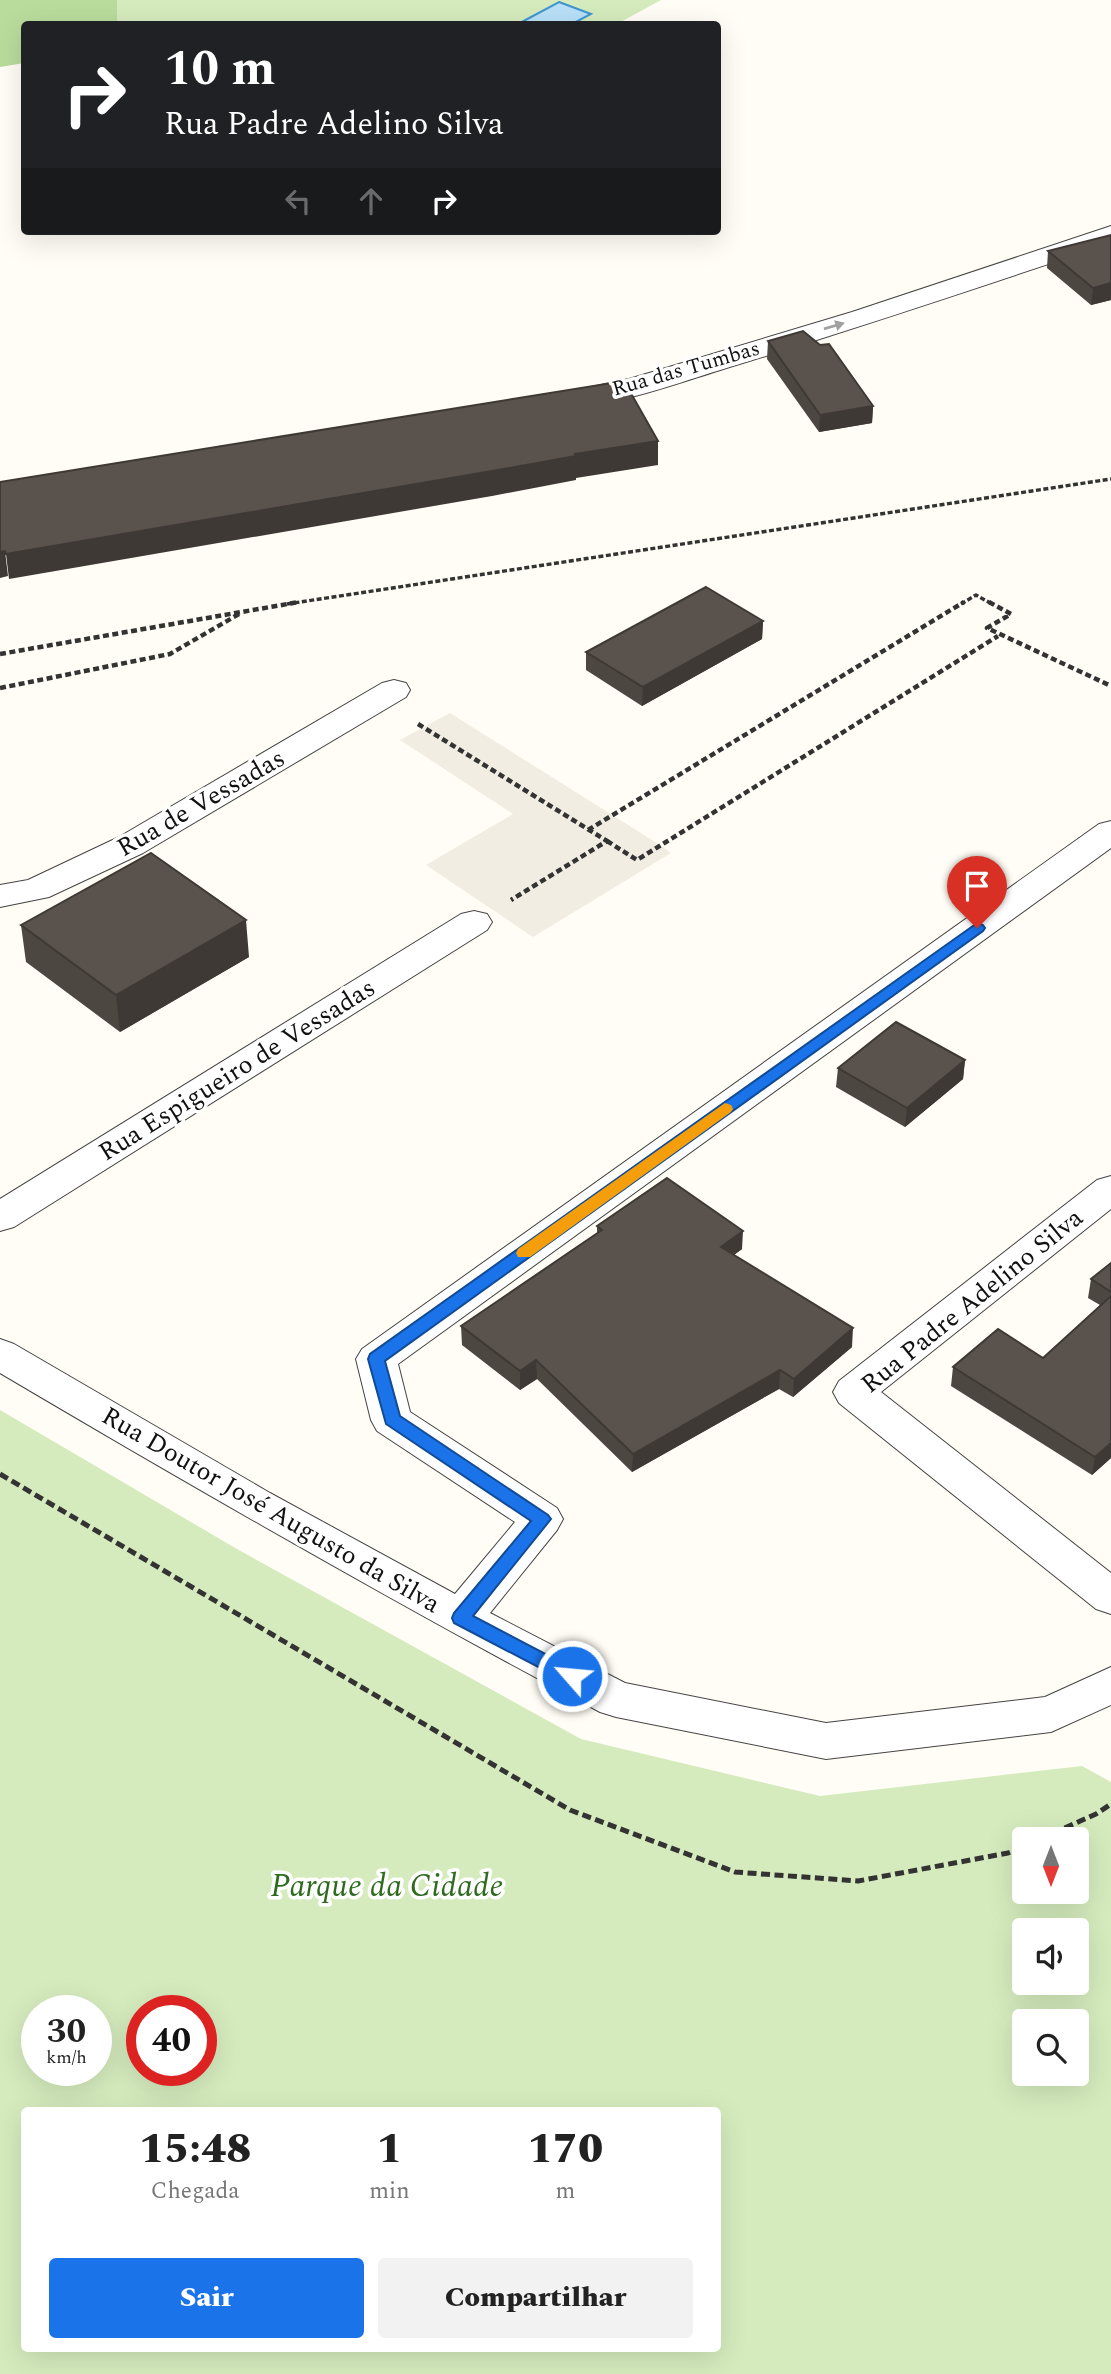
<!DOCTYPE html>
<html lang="pt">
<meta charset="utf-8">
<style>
:root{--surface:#fff;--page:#f2f2f2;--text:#222;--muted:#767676;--accent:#1a73e8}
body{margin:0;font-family:Spectral,serif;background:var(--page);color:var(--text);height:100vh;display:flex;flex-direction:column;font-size:26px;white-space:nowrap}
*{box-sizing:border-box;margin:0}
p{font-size:23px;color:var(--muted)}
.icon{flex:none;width:38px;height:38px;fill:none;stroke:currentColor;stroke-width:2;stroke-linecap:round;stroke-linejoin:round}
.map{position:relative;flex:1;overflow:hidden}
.drawer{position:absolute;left:21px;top:2107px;width:700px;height:245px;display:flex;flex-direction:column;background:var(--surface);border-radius:7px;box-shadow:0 7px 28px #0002}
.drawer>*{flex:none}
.guide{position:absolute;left:21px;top:21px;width:700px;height:214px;border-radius:7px;box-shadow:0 7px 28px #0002;background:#202124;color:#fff;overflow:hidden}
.needle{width:46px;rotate:180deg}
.tools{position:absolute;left:1012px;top:1827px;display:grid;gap:14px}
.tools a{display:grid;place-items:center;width:77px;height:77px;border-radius:7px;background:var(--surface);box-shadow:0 7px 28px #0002;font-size:35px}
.speed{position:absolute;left:21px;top:1995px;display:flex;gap:14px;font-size:35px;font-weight:700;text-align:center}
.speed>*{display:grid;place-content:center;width:91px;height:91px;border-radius:50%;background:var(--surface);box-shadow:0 7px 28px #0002;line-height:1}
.speed small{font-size:18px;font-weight:400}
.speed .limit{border:10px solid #d22;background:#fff;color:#111}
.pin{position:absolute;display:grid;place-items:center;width:60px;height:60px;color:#fff;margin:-72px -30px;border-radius:50% 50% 50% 0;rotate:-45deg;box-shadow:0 0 7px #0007}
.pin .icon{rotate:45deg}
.me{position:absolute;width:77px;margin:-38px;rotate:297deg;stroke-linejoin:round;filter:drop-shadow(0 0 5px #0008)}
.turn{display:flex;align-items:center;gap:24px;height:147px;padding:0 28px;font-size:32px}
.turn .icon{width:91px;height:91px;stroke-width:2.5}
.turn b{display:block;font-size:49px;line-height:60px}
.lanes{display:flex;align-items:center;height:66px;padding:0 28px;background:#0003;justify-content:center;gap:35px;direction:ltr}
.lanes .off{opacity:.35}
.eta{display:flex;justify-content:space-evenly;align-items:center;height:119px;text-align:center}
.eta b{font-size:42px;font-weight:800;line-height:49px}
.cta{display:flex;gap:14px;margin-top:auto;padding:14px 28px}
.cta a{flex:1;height:80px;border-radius:7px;background:var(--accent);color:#fff;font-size:28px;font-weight:800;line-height:80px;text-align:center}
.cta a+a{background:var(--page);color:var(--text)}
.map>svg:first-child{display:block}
</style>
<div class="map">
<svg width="1111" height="2374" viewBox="0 0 1111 2374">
<rect width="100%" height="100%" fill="#fffdf5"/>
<path fill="#d5ebbd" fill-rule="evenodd" d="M 117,0 L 661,0 L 617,24 L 117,24 Z
M 0,1410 L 237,1549 L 581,1739 L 820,1796 L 1082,1766 L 1111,1782 L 1111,2374 L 0,2374 ZM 1024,1839 L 1076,1839 L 1076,1892 L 1024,1892 ZM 1024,1930 L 1076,1930 L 1076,1983 L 1024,1983 ZM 37,2011 L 96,2011 L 96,2070 L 37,2070 ZM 142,2011 L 201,2011 L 201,2070 L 142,2070 ZM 1024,2021 L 1076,2021 L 1076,2074 L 1024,2074 ZM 24,2110 L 718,2110 L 718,2348 L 24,2348 Z"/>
<path fill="#b9dc9c" d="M 0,0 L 117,0 L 117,24 L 24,24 L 24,63 L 0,67 Z"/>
<path fill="#f1ede2" d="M 450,713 L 660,845 L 671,853 L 533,937 L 426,865 L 513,814 L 400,740 Z"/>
<path fill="#b9e0f7" stroke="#3f96cf" stroke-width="2" d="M 559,2 L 591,14 L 572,24 L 518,24 Z"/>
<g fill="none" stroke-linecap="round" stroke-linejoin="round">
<g stroke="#444" stroke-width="2">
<path id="minor" d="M 1111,226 L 1111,243 C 980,287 849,331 717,371 C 684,381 599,412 568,404 L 563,398 L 568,392 L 629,379 L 852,312 Z
M 394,680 L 406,683 L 410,690 L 406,697 L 143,853 L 49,897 L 0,907 L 0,885 L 28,880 L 119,837 L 382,683 Z
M 1111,821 L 1111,848 L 398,1364 L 410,1412 L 557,1508 L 563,1519 L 557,1530 L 490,1613 L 625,1683 L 826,1723 L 1045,1697 L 1111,1667 L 1111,1705 L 1051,1732 L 826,1759 L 616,1717 L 600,1712 C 397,1604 198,1490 0,1373 L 0,1339 L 14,1344 L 270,1493 L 455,1594 L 515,1522 L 377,1431 L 371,1420 L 356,1359 L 362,1349 L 1099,824 Z
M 474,911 L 487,914 L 492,922 L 487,930 L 14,1227 L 0,1231 L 0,1199 L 461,914 Z
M 1111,1176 L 1111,1209 L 881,1392 L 1111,1573 L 1111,1614 L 1096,1609 L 839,1403 L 833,1392 L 839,1381 L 1097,1180 Z"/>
</g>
<path stroke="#333" stroke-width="3.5" stroke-dasharray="5 2.5" stroke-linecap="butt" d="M 287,604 L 1111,479
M 961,604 L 976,595 L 992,604"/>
<path stroke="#333" stroke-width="4.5" stroke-dasharray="6 3.5" stroke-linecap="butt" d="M 989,602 L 1011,614 L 987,628 L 1111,686
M 0,654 L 299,602
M 0,688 L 170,654 L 239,614
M 418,724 L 607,841 L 511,900
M 588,830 L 964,602
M 607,841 L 637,860 L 998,636"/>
<path stroke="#333" stroke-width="5" stroke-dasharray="9 4.5" stroke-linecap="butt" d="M 0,1474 L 570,1810 L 735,1872 L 858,1881 L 1008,1853 L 1024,1847
M 1040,1839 L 1096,1814 L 1111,1804"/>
<use href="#minor" fill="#fff" fill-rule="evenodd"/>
</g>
<path fill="#4d4742" d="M 1111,235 L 1111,300 L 1091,305 L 1047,268 L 1048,251 Z
M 768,341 L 873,406 L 872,423 L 819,432 L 767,359 Z
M 763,621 L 762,639 L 642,706 L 586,670 L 586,652 Z
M 21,925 L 249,957 L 120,1032 L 26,962 Z
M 965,1060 L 963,1079 L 905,1127 L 836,1087 L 838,1068 Z
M 597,1226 L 742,1249 L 734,1255 L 852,1347 L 793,1397 L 779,1389 L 632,1472 L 537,1379 L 520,1390 L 462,1345 L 461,1326 L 597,1233 Z
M 1111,1263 L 1111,1458 L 1092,1475 L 951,1386 L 953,1367 L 1043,1358 L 1100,1305 L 1088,1298 L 1091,1279 Z"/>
<path fill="#3f3936" d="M 1111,283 L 1111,300 L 1091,305 L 1093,288 Z
M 873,406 L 872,423 L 819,432 L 820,415 Z
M 658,441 L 658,465 L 576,478 L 576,480 L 492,496 L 9,579 L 6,554 L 575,454 Z
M 5,551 L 8,576 L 0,578 L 0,552 Z
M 763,621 L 762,639 L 642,706 L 643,687 Z
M 246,920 L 249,957 L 120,1032 L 116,995 Z
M 965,1060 L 963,1079 L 905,1127 L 907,1108 Z
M 743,1231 L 742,1249 L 720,1265 L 721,1247 Z
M 853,1328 L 852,1347 L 793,1397 L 794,1379 Z
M 536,1360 L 537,1379 L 520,1390 L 520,1371 Z
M 780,1370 L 779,1389 L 632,1472 L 633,1454 Z
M 1111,1443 L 1111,1458 L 1092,1475 L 1095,1457 Z"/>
<path fill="#5a524d" stroke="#3f3936" stroke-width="2" d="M 1111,235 L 1111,283 L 1093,288 L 1048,251 Z
M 803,331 L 820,345 L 829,344 L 873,406 L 820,415 L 768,341 Z
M 624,381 L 658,441 L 575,454 L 576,456 L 492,471 L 6,554 L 5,551 L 0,552 L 0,482 Z
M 706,587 L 763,621 L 643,687 L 586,652 Z
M 151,853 L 246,920 L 116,995 L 21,925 Z
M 896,1022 L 965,1060 L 907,1108 L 838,1068 Z
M 667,1178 L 743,1231 L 721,1247 L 853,1328 L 794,1379 L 780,1370 L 633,1454 L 536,1360 L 520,1371 L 461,1326 L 602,1230 L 597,1226 Z
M 1111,1263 L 1111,1292 L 1091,1279 Z
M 1111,1296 L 1111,1443 L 1095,1457 L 953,1367 L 998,1329 L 1043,1358 Z"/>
<defs><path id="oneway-solid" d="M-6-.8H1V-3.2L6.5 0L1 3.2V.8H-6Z" transform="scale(1.75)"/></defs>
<use fill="#a0a0a0" href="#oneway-solid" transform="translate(834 326) rotate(-16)"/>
<path fill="#1a73e8" stroke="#114b97" stroke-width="2" d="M 977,923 L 983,925 L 985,928 L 983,931 L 385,1361 L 400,1416 L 548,1515 L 551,1519 L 473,1616 L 578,1671 L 581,1676 L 578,1681 L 572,1683 L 565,1681 L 454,1623 L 452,1618 L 454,1613 L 531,1521 L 386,1424 L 368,1359 L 370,1354 Z"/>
<path fill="#f59e0b" d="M 725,1103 L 731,1105 L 733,1109 L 731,1112 L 530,1257 L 518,1257 L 516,1253 L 518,1249 Z"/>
<g text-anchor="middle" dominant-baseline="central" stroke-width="7" stroke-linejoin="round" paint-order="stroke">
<g font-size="21" fill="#111" stroke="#fff">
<text transform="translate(686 369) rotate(-16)">Rua das Tumbas</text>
</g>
<g font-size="26" fill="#111" stroke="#fff">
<text transform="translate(201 803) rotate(-30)">Rua de Vessadas</text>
<text transform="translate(237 1070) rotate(-32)">Rua Espigueiro de Vessadas</text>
<text transform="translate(972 1301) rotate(-39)">Rua Padre Adelino Silva</text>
<text transform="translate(271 1510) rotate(30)">Rua Doutor José Augusto da Silva</text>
</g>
<g font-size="32" font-style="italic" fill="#2f6b1f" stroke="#fff">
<text x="387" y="1886">Parque da Cidade</text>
</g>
</g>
</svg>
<div class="tools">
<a><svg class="needle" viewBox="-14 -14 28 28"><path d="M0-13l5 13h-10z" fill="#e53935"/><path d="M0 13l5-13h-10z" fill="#767676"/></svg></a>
<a><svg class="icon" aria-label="sound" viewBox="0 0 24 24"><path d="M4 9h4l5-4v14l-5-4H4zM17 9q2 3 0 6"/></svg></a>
<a><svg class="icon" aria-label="search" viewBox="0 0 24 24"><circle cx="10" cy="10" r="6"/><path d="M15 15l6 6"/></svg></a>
</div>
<div class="speed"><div>30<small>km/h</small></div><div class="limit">40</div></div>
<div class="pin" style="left:977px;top:928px;background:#d93025"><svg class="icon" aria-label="arrive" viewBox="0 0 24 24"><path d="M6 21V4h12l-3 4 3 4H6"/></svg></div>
<svg class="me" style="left:572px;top:1676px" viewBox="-20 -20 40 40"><circle r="17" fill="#1a73e8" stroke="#fff" stroke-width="3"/><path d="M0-11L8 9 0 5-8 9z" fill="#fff"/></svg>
<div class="guide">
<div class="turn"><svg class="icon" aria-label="right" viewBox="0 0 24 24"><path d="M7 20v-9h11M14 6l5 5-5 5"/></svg><div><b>10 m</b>Rua Padre Adelino Silva</div></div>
<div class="lanes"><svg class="icon off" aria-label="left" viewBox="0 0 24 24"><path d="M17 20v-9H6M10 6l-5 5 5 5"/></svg><svg class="icon off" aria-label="ahead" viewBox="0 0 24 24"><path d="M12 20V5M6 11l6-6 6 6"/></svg><svg class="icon" aria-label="right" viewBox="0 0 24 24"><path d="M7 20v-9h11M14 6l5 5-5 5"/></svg></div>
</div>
<section class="drawer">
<div class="eta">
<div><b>15:48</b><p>Chegada</p></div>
<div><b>1</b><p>min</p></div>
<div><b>170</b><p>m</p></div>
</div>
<div class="cta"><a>Sair</a><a>Compartilhar</a></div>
</section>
</div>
